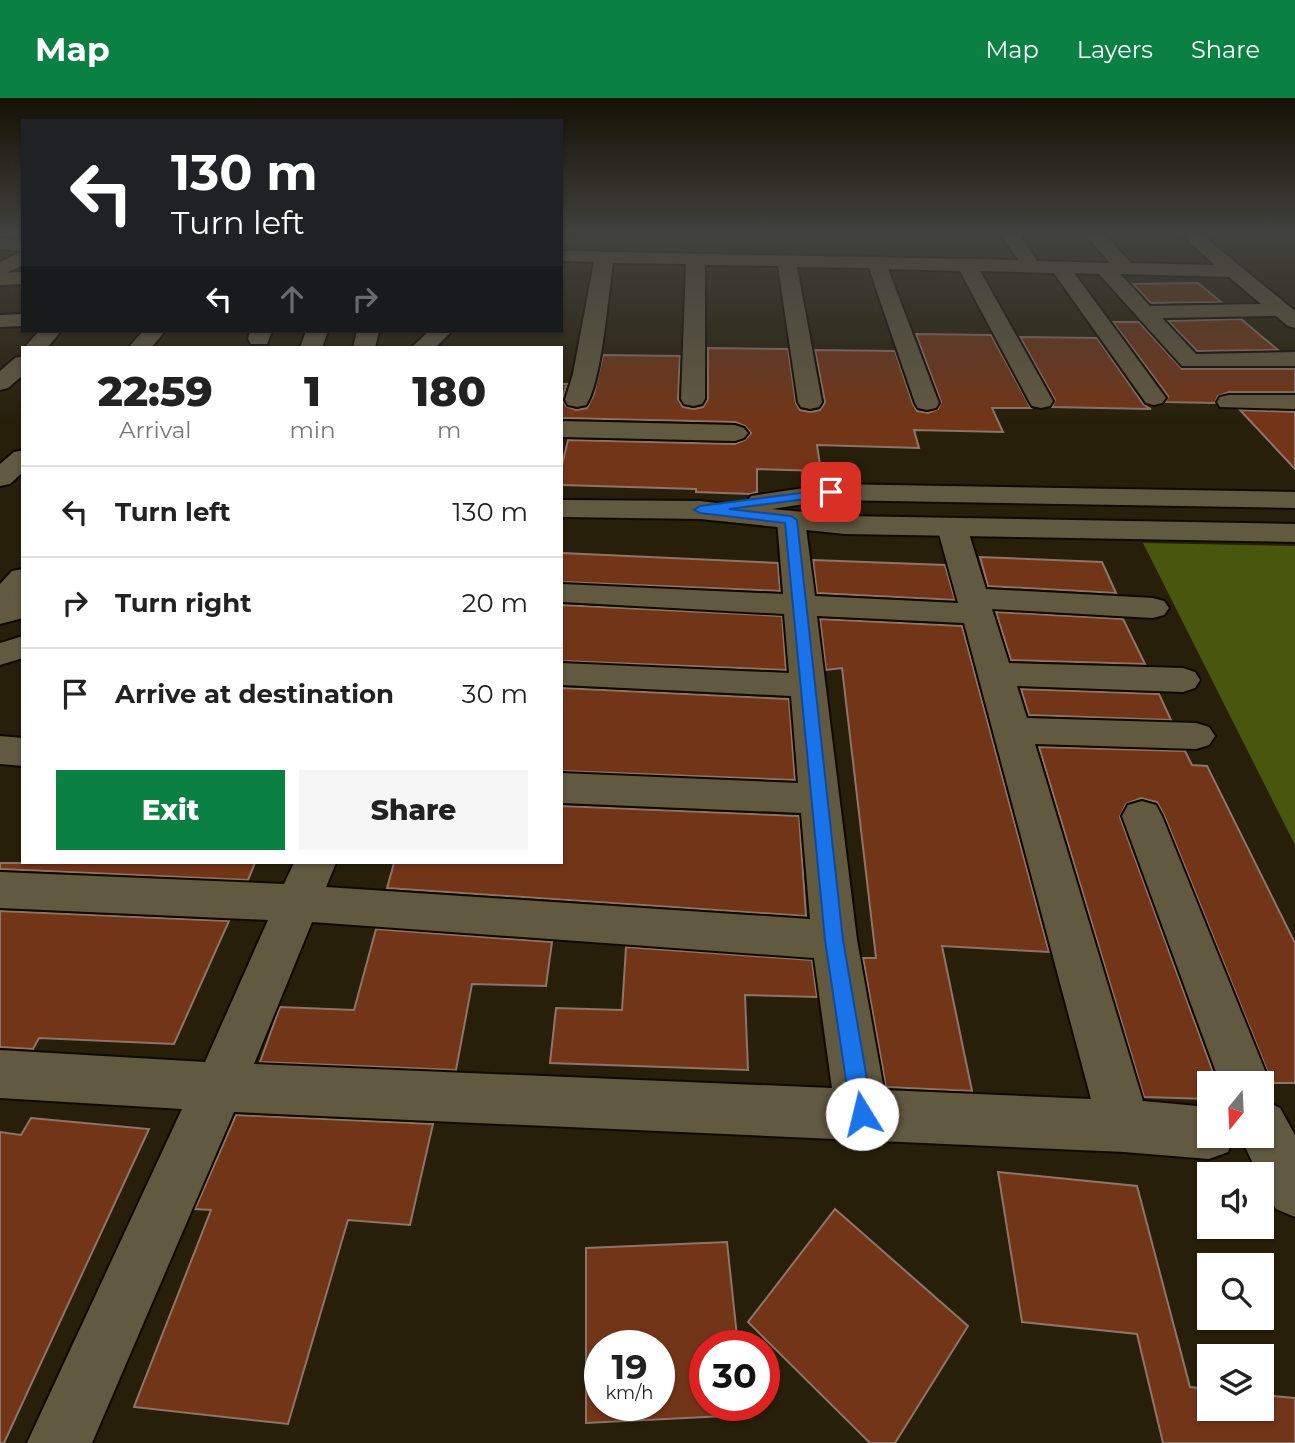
<!DOCTYPE html>
<style>
:root{--surface:#fff;--page:#f6f6f6;--text:#222;--muted:#767676;--line:#e0e0e0;--accent:#0b8043}
body{margin:0;font-family:Montserrat,sans-serif;background:var(--page);color:var(--text);height:100vh;display:flex;flex-direction:column;font-size:26px;white-space:nowrap}
*{box-sizing:border-box;margin:0}
p{font-size:23px;color:var(--muted)}
.icon{flex:none;width:38px;height:38px;fill:none;stroke:currentColor;stroke-width:2;stroke-linecap:round;stroke-linejoin:round}
.map{position:relative;flex:1;overflow:hidden}
.side{position:absolute;left:21px;top:248px;width:542px;height:518px;display:flex;flex-direction:column;background:var(--surface);border-radius:0px;box-shadow:0 2px 5px #0004}
.side>*{flex:none}
.top-card{position:absolute;left:21px;top:21px;width:542px;height:214px;border-radius:0px;box-shadow:0 2px 5px #0004;background:#202124;color:#fff;overflow:hidden}
.needle{width:46px;rotate:198deg}
.buttons{position:absolute;left:1197px;top:973px;display:grid;gap:14px}
.buttons a{display:grid;place-items:center;width:77px;height:77px;border-radius:0px;background:var(--surface);box-shadow:0 2px 5px #0004;font-size:35px}
.speed{position:absolute;left:584px;top:1232px;display:flex;gap:14px;font-size:35px;font-weight:700;text-align:center}
.speed>*{display:grid;place-content:center;width:91px;height:91px;border-radius:50%;background:var(--surface);box-shadow:0 2px 5px #0004;line-height:1}
.speed small{font-size:18px;font-weight:400}
.speed .limit{border:10px solid #d22;background:#fff;color:#111}
.pin{position:absolute;display:grid;place-items:center;width:60px;height:60px;color:#fff;margin:-30px;border-radius:14px;box-shadow:0 4px 10px #0006}
.me{position:absolute;width:77px;margin:-38px;rotate:351deg;stroke-linejoin:round;filter:drop-shadow(0 0 5px #0008)}
.turn{display:flex;align-items:center;gap:24px;height:147px;padding:0 35px;font-size:32px}
.turn .icon{width:91px;height:91px;stroke-width:2.5}
.turn b{display:block;font-size:49px;line-height:60px}
.lanes{display:flex;align-items:center;height:66px;padding:0 35px;background:#0003;justify-content:center;gap:35px;direction:ltr}
.lanes .off{opacity:.35}
.eta{display:flex;justify-content:space-evenly;align-items:center;height:119px;text-align:center}
.eta b{font-size:42px;font-weight:800;line-height:49px}
.button{display:flex;gap:14px;margin-top:auto;padding:14px 35px}
.button a{flex:1;height:80px;border-radius:0px;background:var(--accent);color:#fff;font-size:28px;font-weight:800;line-height:80px;text-align:center}
.button a+a{background:var(--page);color:var(--text)}
ul{padding:0;list-style:none}
li{display:flex;align-items:center;gap:21px;height:91px;padding:0 35px;border-top:2px solid var(--line)}
li div{flex:1}
li b{display:block;font-size:26px}
li em{font-style:normal}
header{display:flex;align-items:center;gap:42px;box-sizing:border-box;height:98px;padding:0 35px;background:var(--accent);color:#fff}
header strong{font-size:33px}
nav{display:flex;gap:38px;margin-inline-start:auto;font-size:24px}
.map>svg:first-child{display:block}
</style>
<header>
<strong>Map</strong>
<nav><a>Map</a><a>Layers</a><a>Share</a></nav>
</header>
<div class="map">
<svg width="1295" height="1345" viewBox="0 0 1295 1345">
<rect width="100%" height="100%" fill="#271f09"/>
<path fill="#48570b" d="M 1143,445 L 1295,448 L 1295,747 Z"/>
<path fill="#733518" stroke="#8f7469" stroke-width="2" fill-rule="evenodd" d="M 1198,185 L 1221,204 L 1151,205 L 1133,186 Z
M 1241,221 L 1278,252 L 1197,253 L 1168,223 Z
M 1113,224 L 1139,224 L 1182,271 L 1295,271 L 1295,294 L 1229,294 L 1218,298 L 1215,305 L 1166,304 L 1168,298 Z
M 916,236 L 991,237 L 1031,310 L 992,310 L 1003,334 L 914,332 L 919,350 L 817,347 L 821,373 L 757,371 L 757,394 L 750,396 L 696,394 L 696,391 L 562,387 L 562,367 L 568,342 L 735,346 L 745,342 L 751,335 L 745,328 L 735,324 L 562,320 L 562,286 L 567,286 L 562,301 L 566,308 L 576,312 L 587,310 L 594,296 L 603,257 L 680,258 L 678,301 L 683,309 L 694,311 L 703,309 L 708,301 L 708,250 L 788,251 L 796,305 L 800,312 L 811,314 L 820,312 L 825,304 L 815,252 L 895,253 L 913,306 L 917,313 L 928,315 L 938,311 L 941,304 Z
M 1020,239 L 1097,240 L 1144,307 L 1151,311 L 1052,309 L 1055,302 Z
M 1240,312 L 1295,314 L 1295,371 Z
M 562,455 L 778,465 L 780,493 L 562,484 Z
M 980,459 L 1102,464 L 1116,495 L 988,488 Z
M 813,462 L 945,467 L 955,502 L 817,495 Z
M 562,507 L 782,518 L 786,572 L 562,563 Z
M 996,514 L 1123,521 L 1145,566 L 1011,562 Z
M 820,521 L 962,528 L 1049,854 L 942,848 L 972,993 L 886,989 L 863,860 L 876,860 L 842,570 L 826,572 Z
M 562,590 L 789,601 L 795,682 L 562,673 Z
M 1021,591 L 1159,596 L 1171,622 L 1029,617 Z
M 1039,649 L 1185,653 L 1192,667 L 1207,668 L 1295,845 L 1295,985 L 1272,985 L 1164,717 L 1157,704 L 1141,700 L 1126,706 L 1120,719 L 1217,985 L 1209,985 L 1209,1001 L 1144,999 Z
M 562,708 L 799,718 L 806,818 L 387,790 L 394,765 L 562,765 Z
M 0,765 L 255,765 L 248,782 L 0,771 Z
M 0,813 L 229,823 L 174,946 L 39,940 L 33,951 L 0,949 Z
M 376,831 L 552,844 L 546,888 L 472,886 L 456,972 L 260,964 L 280,909 L 354,912 Z
M 626,849 L 812,862 L 817,899 L 745,897 L 748,972 L 550,965 L 556,910 L 622,912 Z
M 236,1017 L 433,1026 L 410,1127 L 348,1122 L 288,1326 L 134,1309 L 211,1112 L 195,1111 Z
M 31,1020 L 149,1031 L 4,1345 L 0,1345 L 0,1034 L 21,1037 Z
M 998,1074 L 1137,1088 L 1190,1289 L 1209,1291 L 1209,1311 L 1262,1311 L 1262,1297 L 1295,1300 L 1295,1345 L 1163,1345 L 1137,1236 L 1022,1224 Z
M 835,1111 L 968,1228 L 895,1345 L 870,1345 L 748,1224 Z
M 727,1144 L 738,1248 L 705,1248 L 705,1307 L 744,1307 L 745,1317 L 586,1325 L 586,1150 ZM 600,1248 L 660,1248 L 660,1307 L 600,1307 Z"/>
<g fill="none" stroke-linecap="round" stroke-linejoin="round">
<g stroke="#100900" stroke-width="4">
<path id="street" d="M 1001,136 L 1019,136 L 1037,163 L 1110,165 L 1085,136 L 1104,136 L 1131,165 L 1215,167 L 1181,136 L 1201,136 L 1295,213 L 1295,230 L 1288,228 L 1276,218 L 1162,220 L 1196,256 L 1295,254 L 1295,268 L 1182,268 L 1099,176 L 1074,175 L 1166,300 L 1162,305 L 1154,307 L 1146,305 L 1054,175 L 980,173 L 1053,303 L 1050,308 L 1041,310 L 1032,308 L 1029,303 L 960,173 L 888,171 L 939,305 L 936,310 L 927,312 L 918,310 L 915,305 L 869,170 L 797,169 L 822,304 L 819,309 L 810,311 L 801,309 L 798,304 L 778,168 L 705,167 L 705,301 L 702,306 L 693,308 L 684,306 L 681,301 L 686,166 L 613,165 C 608,197 602,284 586,307 L 577,309 L 568,307 L 565,302 L 573,276 L 594,164 L 562,163 L 562,153 L 1018,162 ZM 1120,176 L 1229,179 L 1261,206 L 1150,208 Z
M 0,141 L 23,143 L 23,153 L 0,151 Z
M 23,174 L 23,186 L 0,187 L 0,175 Z
M 23,216 L 23,228 L 0,229 L 0,217 Z
M 39,233 L 61,233 L 47,250 L 24,250 Z
M 143,233 L 165,233 L 151,250 L 128,250 Z
M 250,233 L 272,233 L 267,246 L 251,246 L 248,241 Z
M 306,233 L 328,233 L 322,250 L 300,250 Z
M 357,233 L 379,233 L 375,250 L 353,250 Z
M 429,233 L 452,233 L 435,250 L 411,250 Z
M 23,258 L 23,277 L 8,290 L 0,292 L 0,273 L 15,260 Z
M 1229,297 L 1295,297 L 1295,311 L 1220,309 L 1217,304 L 1220,299 Z
M 562,323 L 735,327 L 744,330 L 748,335 L 744,340 L 735,343 L 562,339 Z
M 23,352 L 23,374 L 10,386 L 0,388 L 0,366 L 14,354 Z
M 791,413 L 801,416 L 805,422 L 815,498 L 958,505 L 937,429 L 942,423 L 952,420 L 962,423 L 967,429 L 986,491 L 1153,500 L 1164,503 L 1169,510 L 1164,517 L 1153,520 L 992,511 L 1009,565 L 1183,570 L 1195,574 L 1200,582 L 1195,590 L 1183,594 L 1017,588 L 1027,620 L 1196,625 L 1209,629 L 1215,638 L 1209,647 L 1196,651 L 1035,646 L 1143,1003 L 1209,1009 L 1209,1038 L 1234,1038 L 1228,1054 L 1209,1061 L 1124,1054 L 234,1014 L 92,1345 L 27,1345 L 182,1011 L 0,1000 L 0,952 L 205,964 L 268,822 L 0,810 L 0,774 L 284,786 L 294,765 L 336,765 L 326,789 L 810,821 L 801,715 L 562,705 L 562,675 L 798,685 L 791,598 L 562,587 L 562,565 L 789,575 L 784,516 L 562,504 L 562,486 L 783,496 L 777,422 L 781,416 ZM 817,518 L 964,525 L 1091,1001 L 884,992 L 857,842 ZM 312,824 L 814,860 L 832,990 L 254,966 Z
M 23,471 L 23,499 L 11,511 L 0,514 L 0,486 L 12,473 Z
M 0,638 L 23,640 L 23,668 L 0,666 Z
M 1142,703 L 1156,707 L 1162,718 L 1270,985 L 1263,1002 L 1280,1010 L 1295,1037 L 1295,1119 L 1276,1111 L 1262,1083 L 1262,1076 L 1258,1076 L 1240,1038 L 1262,1038 L 1262,985 L 1220,985 L 1122,718 L 1128,707 Z"/>
</g>
<g stroke="#100900" stroke-width="4">
<path id="secondary" d="M 23,153 L 23,167 L 0,178 L 0,164 Z
M 831,386 L 1295,394 L 1295,410 L 831,402 L 772,411 L 845,418 L 1295,426 L 1295,444 L 845,436 L 700,421 L 562,419 L 562,402 L 700,403 L 750,409 L 747,404 L 751,398 Z
M 23,499 L 23,520 L 0,526 L 0,506 Z
M 23,538 L 23,560 L 0,567 L 0,545 Z"/>
</g>
<use href="#street" fill="#625941" fill-rule="evenodd"/>
<use href="#secondary" fill="#625941" fill-rule="evenodd"/>
</g>
<linearGradient id="sky" x2="0" y2="1"><stop stop-color="#151105"/><stop offset="0.42" stop-color="#41423e"/><stop offset="1" stop-color="#41423e" stop-opacity="0"/></linearGradient>
<rect width="1295" height="324" fill="url(#sky)"/>
<path fill="#1a73e8" stroke="#114b97" stroke-width="2" d="M 831,391 L 837,394 L 835,397 L 729,411 L 791,418 L 797,422 L 843,842 L 873,1016 L 869,1024 L 862,1027 L 854,1024 L 851,1016 L 825,842 L 785,425 L 700,415 L 694,412 L 700,408 Z"/>
</svg>
<div class="buttons">
<a><svg class="needle" viewBox="-14 -14 28 28"><path d="M0-13l5 13h-10z" fill="#e53935"/><path d="M0 13l5-13h-10z" fill="#767676"/></svg></a>
<a><svg class="icon" aria-label="sound" viewBox="0 0 24 24"><path d="M4 9h4l5-4v14l-5-4H4zM17 9q2 3 0 6"/></svg></a>
<a><svg class="icon" aria-label="search" viewBox="0 0 24 24"><circle cx="10" cy="10" r="6"/><path d="M15 15l6 6"/></svg></a>
<a><svg class="icon" aria-label="layers" viewBox="0 0 24 24"><path d="M12 4l9 5-9 5-9-5zM3 14l9 5 9-5"/></svg></a>
</div>
<div class="speed"><div>19<small>km/h</small></div><div class="limit">30</div></div>
<div class="pin" style="left:831px;top:394px;background:#d93025"><svg class="icon" aria-label="arrive" viewBox="0 0 24 24"><path d="M6 21V4h12l-3 4 3 4H6"/></svg></div>
<svg class="me" style="left:862px;top:1016px" viewBox="-20 -20 40 40"><circle r="19" fill="#fff"/><path d="M0-13L10 11 0 6-10 11z" fill="#1a73e8"/></svg>
<div class="top-card">
<div class="turn"><svg class="icon" aria-label="left" viewBox="0 0 24 24"><path d="M17 20v-9H6M10 6l-5 5 5 5"/></svg><div><b>130 m</b>Turn left</div></div>
<div class="lanes"><svg class="icon" aria-label="left" viewBox="0 0 24 24"><path d="M17 20v-9H6M10 6l-5 5 5 5"/></svg><svg class="icon off" aria-label="ahead" viewBox="0 0 24 24"><path d="M12 20V5M6 11l6-6 6 6"/></svg><svg class="icon off" aria-label="right" viewBox="0 0 24 24"><path d="M7 20v-9h11M14 6l5 5-5 5"/></svg></div>
</div>
<section class="side">
<div class="eta">
<div><b>22:59</b><p>Arrival</p></div>
<div><b>1</b><p>min</p></div>
<div><b>180</b><p>m</p></div>
</div>
<ul>
<li><svg class="icon" aria-label="left" viewBox="0 0 24 24"><path d="M17 20v-9H6M10 6l-5 5 5 5"/></svg><div><b>Turn left</b></div><em>130 m</em></li>
<li><svg class="icon" aria-label="right" viewBox="0 0 24 24"><path d="M7 20v-9h11M14 6l5 5-5 5"/></svg><div><b>Turn right</b></div><em>20 m</em></li>
<li><svg class="icon" aria-label="arrive" viewBox="0 0 24 24"><path d="M6 21V4h12l-3 4 3 4H6"/></svg><div><b>Arrive at destination</b></div><em>30 m</em></li>
</ul>
<div class="button"><a>Exit</a><a>Share</a></div>
</section>
</div>
